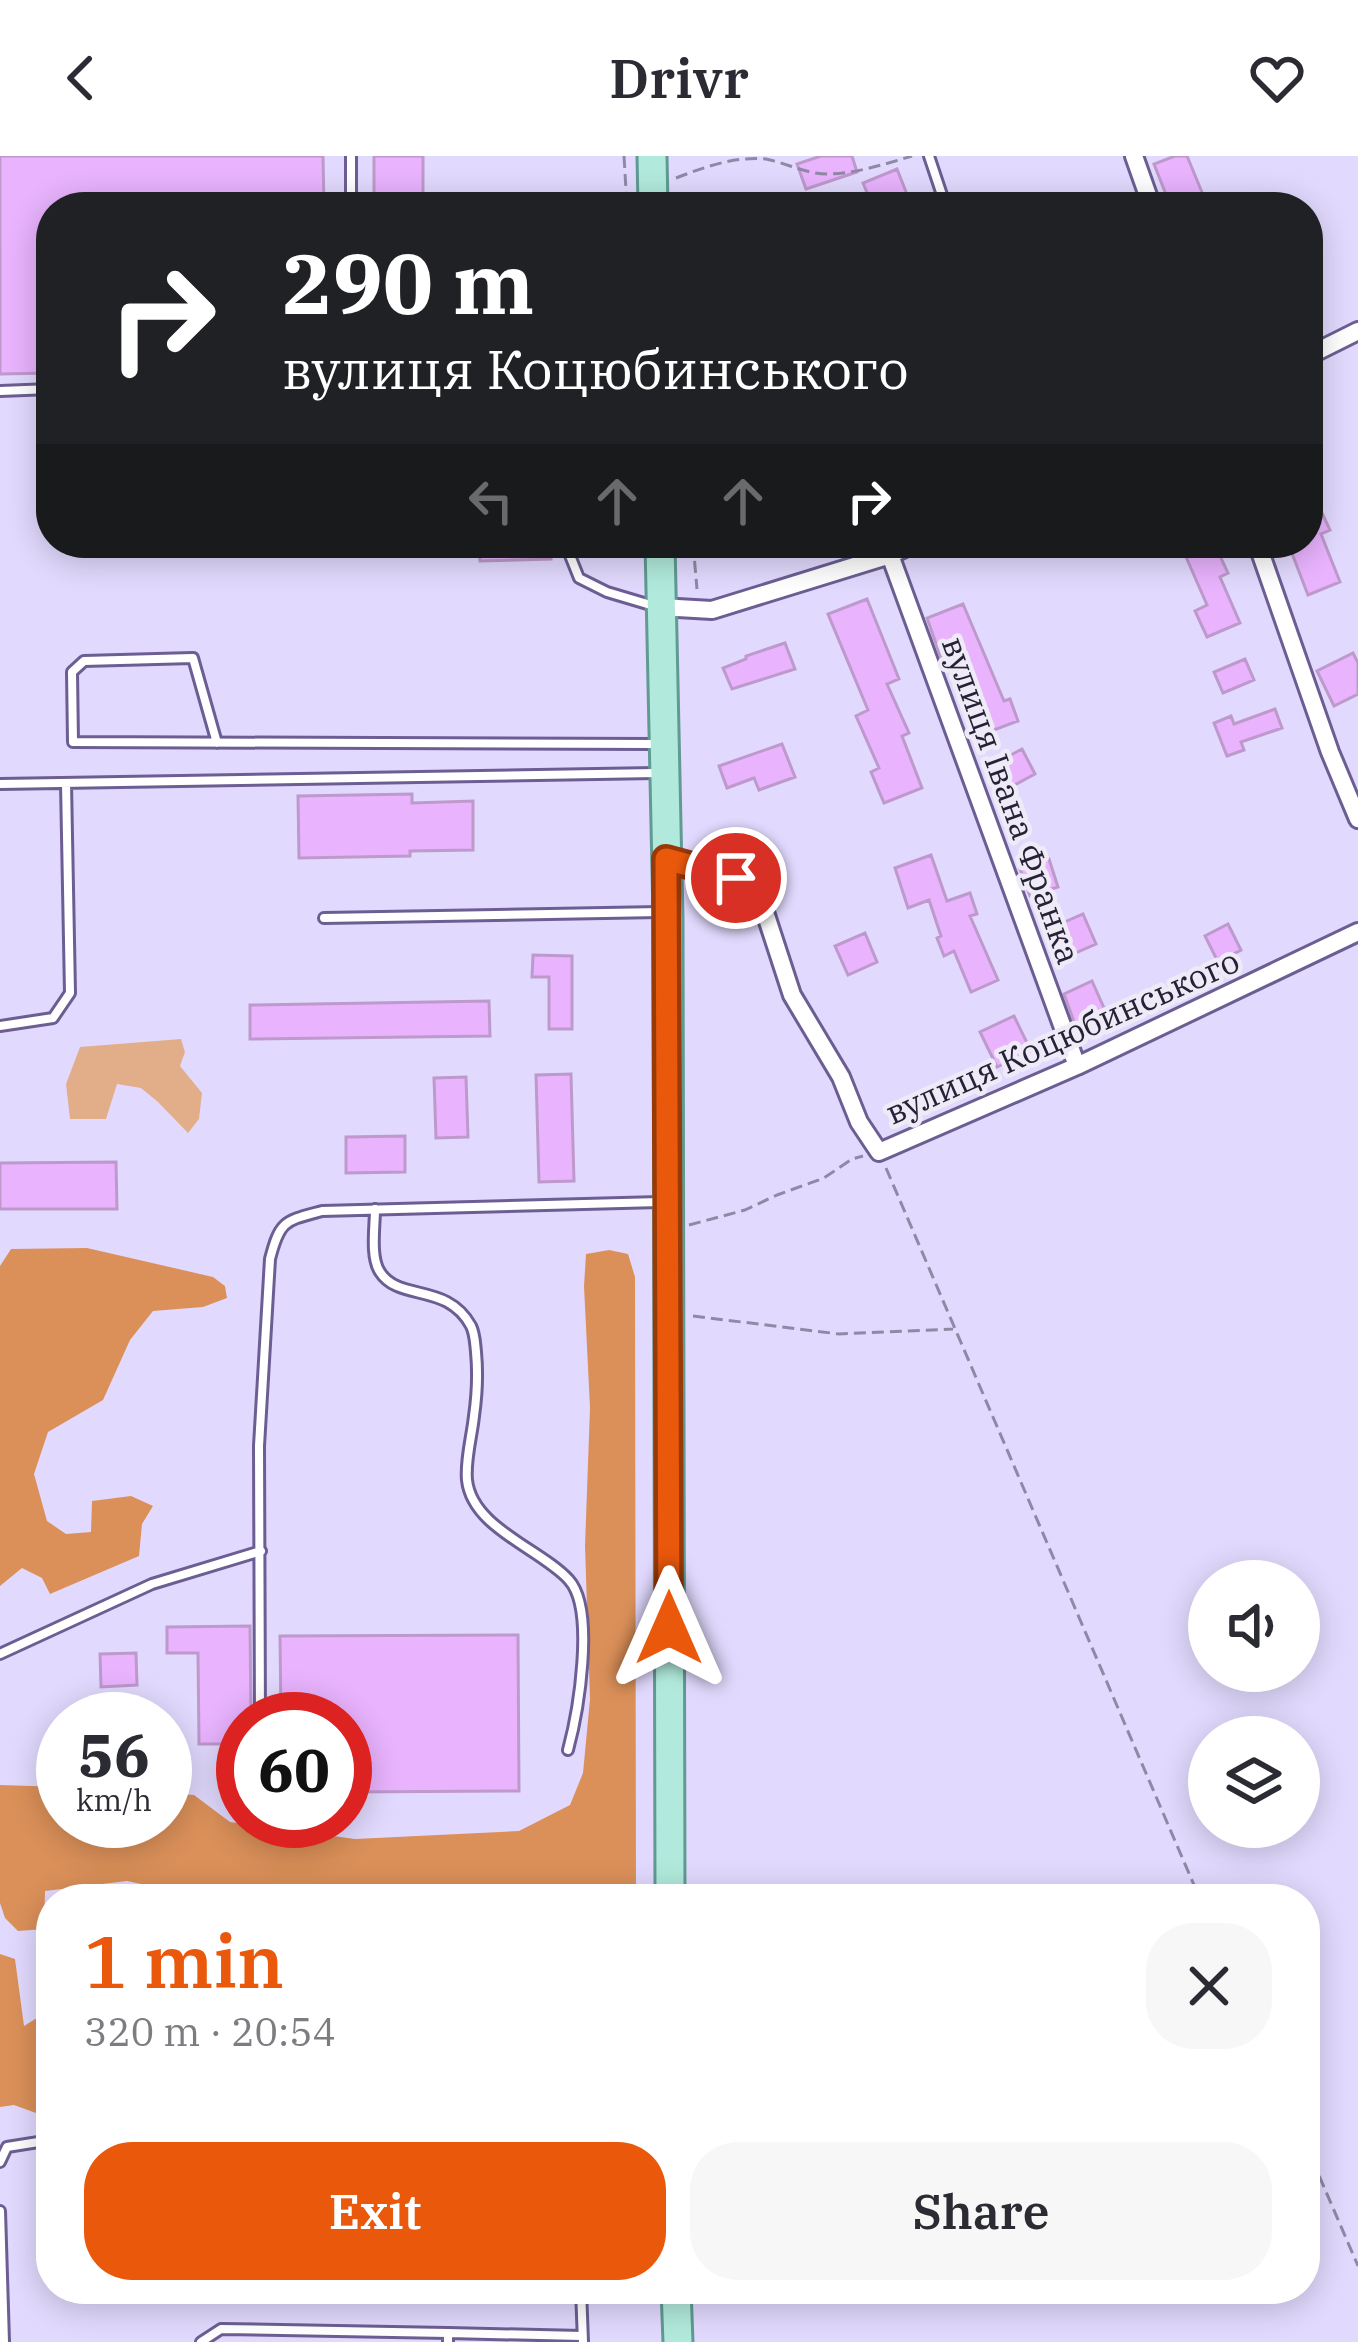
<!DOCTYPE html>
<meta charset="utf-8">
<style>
:root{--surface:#fff;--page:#f7f7f7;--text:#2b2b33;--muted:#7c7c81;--accent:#ea580c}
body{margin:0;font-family:"IBM Plex Serif",serif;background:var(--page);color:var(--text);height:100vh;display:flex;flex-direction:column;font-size:45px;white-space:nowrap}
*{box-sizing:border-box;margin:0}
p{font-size:39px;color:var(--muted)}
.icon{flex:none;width:66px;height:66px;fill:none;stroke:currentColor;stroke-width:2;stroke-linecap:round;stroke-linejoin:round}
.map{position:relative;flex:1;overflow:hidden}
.drawer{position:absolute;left:36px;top:1728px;width:1284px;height:420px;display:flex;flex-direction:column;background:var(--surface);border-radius:48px;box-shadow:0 6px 30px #0003}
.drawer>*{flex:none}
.banner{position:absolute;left:36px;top:36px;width:1287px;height:366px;border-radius:48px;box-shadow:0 6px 30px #0003;background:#202124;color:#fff;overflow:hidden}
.fabs{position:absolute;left:1188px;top:1404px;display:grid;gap:24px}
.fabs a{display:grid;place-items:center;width:132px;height:132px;border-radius:50%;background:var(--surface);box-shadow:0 6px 30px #0003;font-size:60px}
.speed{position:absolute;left:36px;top:1536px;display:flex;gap:24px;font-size:60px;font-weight:700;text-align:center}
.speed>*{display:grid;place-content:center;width:156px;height:156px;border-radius:50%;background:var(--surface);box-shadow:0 6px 30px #0003;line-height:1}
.speed small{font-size:30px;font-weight:400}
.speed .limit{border:18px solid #d22;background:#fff;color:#111}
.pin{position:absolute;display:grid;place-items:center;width:102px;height:102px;color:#fff;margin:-51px;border:6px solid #fff;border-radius:50%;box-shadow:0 3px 12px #0007}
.me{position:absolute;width:132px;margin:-66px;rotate:0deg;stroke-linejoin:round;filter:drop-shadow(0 0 9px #0008)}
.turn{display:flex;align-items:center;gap:42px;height:252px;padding:0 48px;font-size:54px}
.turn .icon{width:156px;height:156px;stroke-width:2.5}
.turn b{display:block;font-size:84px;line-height:102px}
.lanes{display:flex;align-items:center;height:114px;padding:0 48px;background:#0003;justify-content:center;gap:60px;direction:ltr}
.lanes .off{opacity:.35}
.round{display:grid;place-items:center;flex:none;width:126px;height:126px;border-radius:48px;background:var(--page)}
.overview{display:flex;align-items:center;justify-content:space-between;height:204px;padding:0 48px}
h1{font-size:72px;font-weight:600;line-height:90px;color:var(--accent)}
.cta{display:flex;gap:24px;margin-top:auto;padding:24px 48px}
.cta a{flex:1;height:138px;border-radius:48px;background:var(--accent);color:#fff;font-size:48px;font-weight:600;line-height:138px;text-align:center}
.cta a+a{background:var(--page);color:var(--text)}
header{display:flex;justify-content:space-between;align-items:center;height:156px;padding:0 48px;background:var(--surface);font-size:54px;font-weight:600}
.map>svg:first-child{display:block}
</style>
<header><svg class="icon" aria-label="back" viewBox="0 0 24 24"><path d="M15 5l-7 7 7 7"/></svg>Drivr<svg class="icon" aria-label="heart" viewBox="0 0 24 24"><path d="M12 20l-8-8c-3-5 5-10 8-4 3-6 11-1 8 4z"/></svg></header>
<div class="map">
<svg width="1358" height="2186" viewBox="0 0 1358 2186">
<rect width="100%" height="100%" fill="#e2dafe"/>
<path fill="#e2ae8a" d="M 181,883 L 185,896 L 180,910 L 202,937 L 199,963 L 188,977 L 158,946 L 141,932 L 117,928 L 106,963 L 70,963 L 66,928 L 80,891 Z"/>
<path fill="#db9059" d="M 87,1092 L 213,1121 L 225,1130 L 227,1142 L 203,1151 L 153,1155 L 130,1184 L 103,1244 L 48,1276 L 34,1318 L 47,1365 L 66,1378 L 91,1376 L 92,1345 L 131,1340 L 153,1350 L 142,1368 L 139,1400 L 50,1438 L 42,1422 L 22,1412 L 0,1430 L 0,1110 L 11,1093 Z
M 609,1094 L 628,1098 L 635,1121 L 636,1743 L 212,1743 L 127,1725 L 45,1735 L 44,1773 L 18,1775 L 5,1762 L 0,1747 L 0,1629 L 63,1631 L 63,1665 L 165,1665 L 165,1637 L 194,1639 L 230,1666 L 355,1683 L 519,1675 L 570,1649 L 583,1617 L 590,1543 L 585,1390 L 590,1252 L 584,1130 L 586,1098 Z
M 49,1797 L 51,1955 L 47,1961 L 14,1949 L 0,1951 L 0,1798 L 15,1803 L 24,1870 L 40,1860 L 43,1820 Z"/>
<path fill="#e9b3fe" stroke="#be99cc" stroke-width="3" d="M 0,0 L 323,0 L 324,51 L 51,51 L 51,217 L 0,218 Z
M 374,0 L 423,0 L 423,51 L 374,51 Z
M 821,0 L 852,0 L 857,16 L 806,33 L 797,8 Z
M 1175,0 L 1187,0 L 1208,51 L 1171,51 L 1154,8 Z
M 897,13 L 912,51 L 873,51 L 863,27 Z
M 1308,327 L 1330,374 L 1321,378 L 1340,426 L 1308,439 L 1288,387 L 1308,387 Z
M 479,387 L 551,387 L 551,403 L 480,405 Z
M 1180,387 L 1214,387 L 1228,417 L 1220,421 L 1240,467 L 1207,481 L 1195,455 L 1207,449 Z
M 867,443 L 899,523 L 887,528 L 909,577 L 902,580 L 922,632 L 884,647 L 871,616 L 879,612 L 856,560 L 868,554 L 828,458 Z
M 963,448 L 1004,545 L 1010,543 L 1018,565 L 986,577 L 970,535 L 962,539 L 945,500 L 941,502 L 927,462 Z
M 785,487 L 795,513 L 732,533 L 723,512 L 746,503 L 746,500 Z
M 1353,497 L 1358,507 L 1358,538 L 1334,550 L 1317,515 Z
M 1245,503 L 1254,524 L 1223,537 L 1214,516 Z
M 1275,553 L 1282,572 L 1241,586 L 1244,594 L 1227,600 L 1214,567 L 1231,560 L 1234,568 Z
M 782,588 L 795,621 L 759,634 L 754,622 L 727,632 L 719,610 Z
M 1022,593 L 1035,618 L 1007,633 L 994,608 Z
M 412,638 L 412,647 L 473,645 L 473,694 L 410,695 L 410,700 L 299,702 L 298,640 Z
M 931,699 L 947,745 L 970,737 L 977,758 L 970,760 L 998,824 L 971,836 L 954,795 L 944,800 L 937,782 L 941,780 L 929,744 L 908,752 L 895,712 Z
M 1049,703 L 1058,731 L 1030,740 L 1020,713 Z
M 1083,758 L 1096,788 L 1064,802 L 1051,772 Z
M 1228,768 L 1241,794 L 1218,806 L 1205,780 Z
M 865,777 L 877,806 L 848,819 L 835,790 Z
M 533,799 L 572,800 L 572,873 L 549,873 L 549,821 L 532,821 Z
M 1092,825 L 1108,861 L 1077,874 L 1064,838 Z
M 489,845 L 490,880 L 250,883 L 250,849 Z
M 1014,860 L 1031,895 L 997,911 L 980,876 Z
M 571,918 L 574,1025 L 539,1026 L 536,919 Z
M 466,921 L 468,981 L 436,982 L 434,922 Z
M 405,980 L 405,1016 L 346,1017 L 346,981 Z
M 116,1006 L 117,1053 L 0,1053 L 0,1007 Z
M 250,1470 L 251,1563 L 243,1563 L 243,1588 L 199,1588 L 198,1497 L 167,1497 L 167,1471 Z
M 518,1479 L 519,1635 L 345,1636 L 345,1563 L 281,1563 L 280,1480 Z
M 136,1497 L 137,1529 L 101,1531 L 100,1498 Z"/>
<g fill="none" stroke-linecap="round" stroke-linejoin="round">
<g stroke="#6c5e92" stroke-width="14">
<path id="lane" d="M 351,0 L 351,51
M 929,0 L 946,51
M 0,235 L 51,233
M 565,387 L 579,422 L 607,436 L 654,450
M 217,587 L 193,502 L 84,505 L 72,516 L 73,586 L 655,588
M 0,628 L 656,617
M 324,762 L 660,756
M 0,870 L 53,862 L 70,837 L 66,627
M 375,1053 C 375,1071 370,1101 380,1116 C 399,1146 447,1126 471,1170 C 475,1178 475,1187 476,1196 C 478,1217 477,1239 474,1260 C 472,1280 465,1304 467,1324 C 472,1372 541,1393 569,1424 C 596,1454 578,1557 568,1594
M 0,1498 L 152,1428 L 261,1395
M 260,1563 L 259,1290 L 270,1103 C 280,1064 285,1065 322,1055 L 660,1046
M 0,2006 L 7,1991 L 51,1984
M 0,2055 L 4,2186
M 581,2133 L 583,2186
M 201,2186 L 221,2173 L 448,2177
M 448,2186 L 448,2177 L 582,2180"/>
</g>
<g stroke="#6c5e92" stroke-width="22">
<path id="street" d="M 1134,0 L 1152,51
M 1308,200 L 1358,175
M 1257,387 L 1330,596 L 1358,663
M 890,399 L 1077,910
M 660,451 L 712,454 L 890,399 L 915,387
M 666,703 L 736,722 L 761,744 L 792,839 L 841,921 L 859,966 L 879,996 L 1077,910 L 1358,776"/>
</g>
<g stroke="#5f9b93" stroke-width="33">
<path id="primary" d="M 652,0 L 653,51
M 660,387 L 668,763 L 670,1743
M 676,2133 L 678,2186"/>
</g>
<path stroke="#9089a6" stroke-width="3" stroke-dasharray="12 6" stroke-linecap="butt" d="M 624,0 L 627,51
M 676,22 C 705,11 734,0 766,3 C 787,7 807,19 830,18 C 858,17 885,8 912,0
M 693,387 L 697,433
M 886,1012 L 1200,1743
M 689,1069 L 745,1054 L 777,1039 L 824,1022 L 852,1003 L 863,1000
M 693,1160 L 839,1178 L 953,1173
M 1305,1987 L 1358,2110"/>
<use href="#lane" stroke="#fff" stroke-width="8"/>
<use href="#street" stroke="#fff" stroke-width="16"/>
<use href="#primary" stroke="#b1eadc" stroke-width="27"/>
</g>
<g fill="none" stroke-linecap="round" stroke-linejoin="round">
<g stroke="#983908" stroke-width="30">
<path id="route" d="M 669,1472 L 666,703 L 736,722"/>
</g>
<use href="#route" stroke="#ea580c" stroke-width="21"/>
</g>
<g text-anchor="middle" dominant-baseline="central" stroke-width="9" stroke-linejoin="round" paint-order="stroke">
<g font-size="33" fill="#272137" stroke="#eeebf7">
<text transform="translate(1012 644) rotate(70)">вулиця Івана Франка</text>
<text transform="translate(1062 880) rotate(-24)">вулиця Коцюбинського</text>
</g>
</g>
</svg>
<div class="fabs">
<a><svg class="icon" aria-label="sound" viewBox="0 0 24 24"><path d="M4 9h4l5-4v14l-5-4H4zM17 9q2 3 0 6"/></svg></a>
<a><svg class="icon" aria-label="layers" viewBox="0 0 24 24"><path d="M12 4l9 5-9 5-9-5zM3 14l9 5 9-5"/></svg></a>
</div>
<div class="speed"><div>56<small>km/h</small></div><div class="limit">60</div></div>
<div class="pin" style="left:736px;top:722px;background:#d93025"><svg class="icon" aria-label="arrive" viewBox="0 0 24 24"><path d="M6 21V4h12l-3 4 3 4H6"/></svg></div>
<svg class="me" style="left:669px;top:1472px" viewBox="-20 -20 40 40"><path d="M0-17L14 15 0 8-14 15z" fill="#ea580c" stroke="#fff" stroke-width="4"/></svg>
<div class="banner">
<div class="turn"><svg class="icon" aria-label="right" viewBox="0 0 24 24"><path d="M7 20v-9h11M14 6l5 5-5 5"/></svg><div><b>290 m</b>вулиця Коцюбинського</div></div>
<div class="lanes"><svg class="icon off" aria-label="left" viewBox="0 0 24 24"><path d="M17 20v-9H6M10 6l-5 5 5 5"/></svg><svg class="icon off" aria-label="ahead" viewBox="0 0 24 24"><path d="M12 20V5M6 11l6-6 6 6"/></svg><svg class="icon off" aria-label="ahead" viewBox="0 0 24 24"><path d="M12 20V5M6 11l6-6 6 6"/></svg><svg class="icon" aria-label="right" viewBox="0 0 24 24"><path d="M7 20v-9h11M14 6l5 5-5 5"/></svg></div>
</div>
<section class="drawer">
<div class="overview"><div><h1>1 min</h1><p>320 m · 20:54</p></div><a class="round"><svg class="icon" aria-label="close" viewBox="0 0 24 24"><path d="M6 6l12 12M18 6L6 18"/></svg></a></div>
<div class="cta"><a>Exit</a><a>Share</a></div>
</section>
</div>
